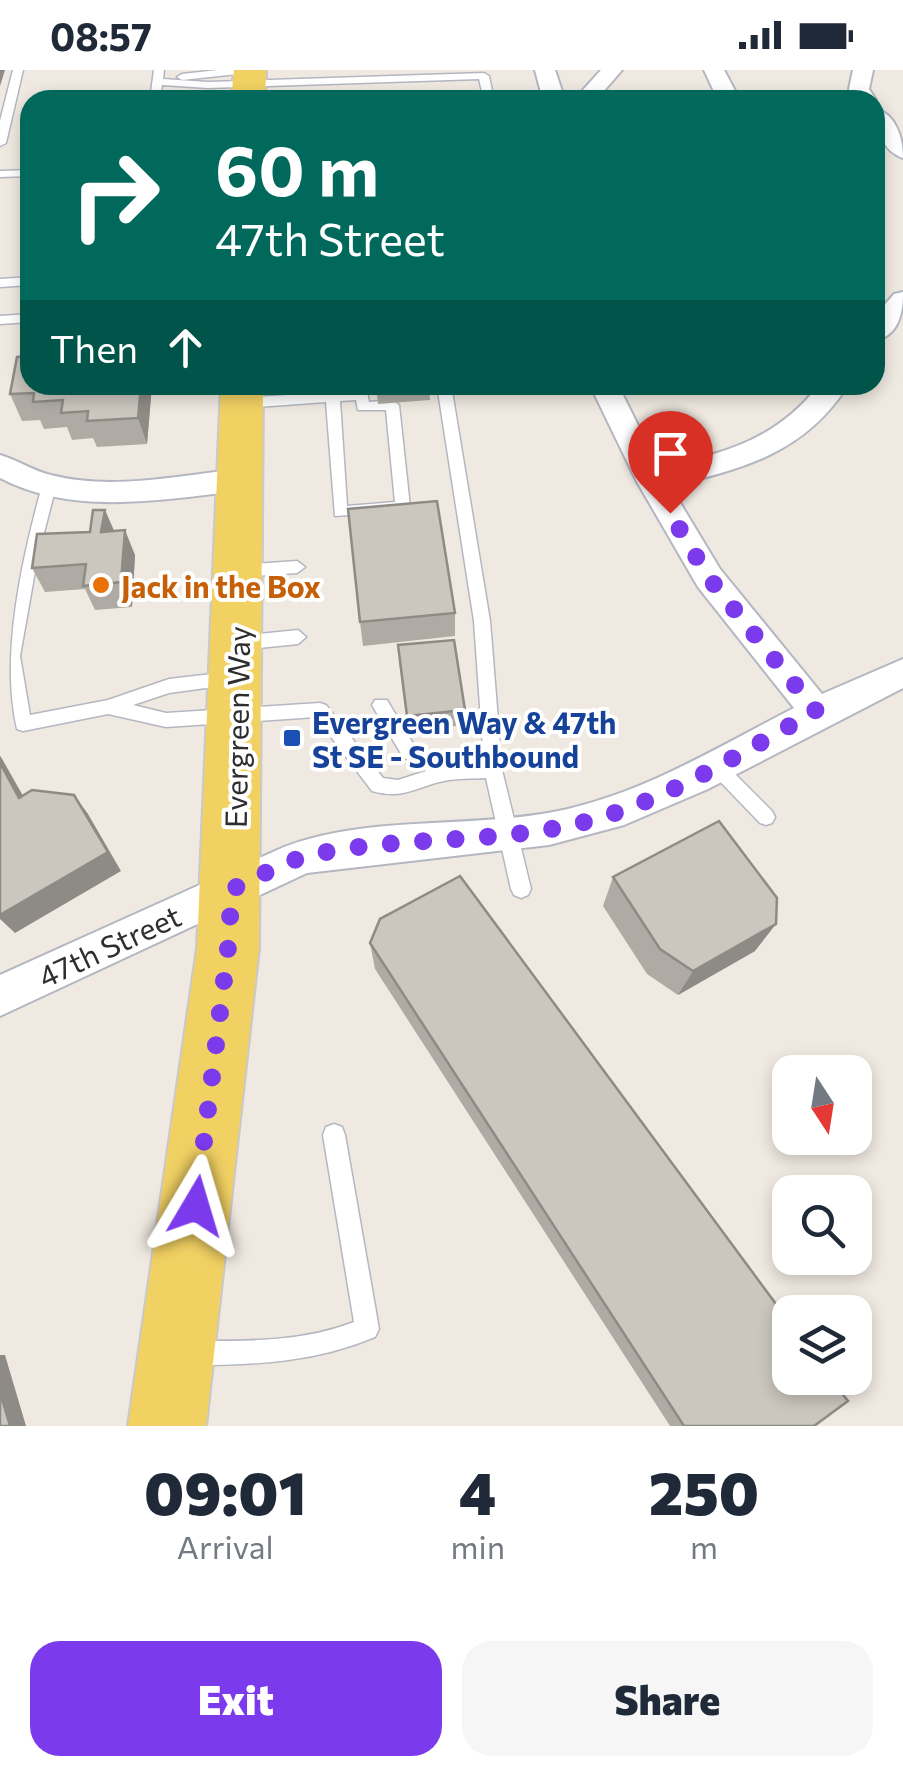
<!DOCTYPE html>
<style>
:root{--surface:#fff;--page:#f6f6f7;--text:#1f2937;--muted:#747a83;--accent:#7c3aed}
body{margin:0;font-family:Commissioner,sans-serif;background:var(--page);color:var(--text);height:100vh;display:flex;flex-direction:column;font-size:38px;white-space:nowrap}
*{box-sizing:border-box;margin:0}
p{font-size:32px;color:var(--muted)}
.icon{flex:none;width:55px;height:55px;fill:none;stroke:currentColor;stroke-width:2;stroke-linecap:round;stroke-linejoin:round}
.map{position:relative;height:1356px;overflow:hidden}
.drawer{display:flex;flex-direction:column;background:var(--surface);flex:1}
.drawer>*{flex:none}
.guide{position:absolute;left:20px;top:20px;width:865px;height:305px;border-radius:30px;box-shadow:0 5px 15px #0003;background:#00695c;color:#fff;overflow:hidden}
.needle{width:65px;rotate:168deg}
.fabs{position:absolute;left:772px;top:985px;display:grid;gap:20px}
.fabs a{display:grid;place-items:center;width:100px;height:100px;border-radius:20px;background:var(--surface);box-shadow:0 5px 15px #0003;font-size:50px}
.pin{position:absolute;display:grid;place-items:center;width:85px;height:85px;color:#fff;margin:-102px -42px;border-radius:50% 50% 50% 0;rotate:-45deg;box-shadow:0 0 10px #0007}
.pin .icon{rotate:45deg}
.me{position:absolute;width:110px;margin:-55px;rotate:7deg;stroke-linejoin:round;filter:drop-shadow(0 0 8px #0008)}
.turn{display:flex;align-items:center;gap:35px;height:210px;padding:0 30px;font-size:45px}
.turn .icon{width:130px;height:130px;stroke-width:2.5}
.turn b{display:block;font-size:70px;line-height:85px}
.then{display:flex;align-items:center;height:95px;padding:0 30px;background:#0003;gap:20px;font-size:38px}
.eta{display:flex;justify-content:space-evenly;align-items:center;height:170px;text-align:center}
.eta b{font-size:60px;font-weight:800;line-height:70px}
.cta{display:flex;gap:20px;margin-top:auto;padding:20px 30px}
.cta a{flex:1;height:115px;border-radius:30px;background:var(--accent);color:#fff;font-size:40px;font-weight:800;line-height:115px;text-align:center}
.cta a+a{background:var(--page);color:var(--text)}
.status{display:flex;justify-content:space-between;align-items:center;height:70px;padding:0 50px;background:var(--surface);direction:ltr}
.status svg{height:28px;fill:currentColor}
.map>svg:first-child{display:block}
</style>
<div class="status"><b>08:57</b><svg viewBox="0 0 49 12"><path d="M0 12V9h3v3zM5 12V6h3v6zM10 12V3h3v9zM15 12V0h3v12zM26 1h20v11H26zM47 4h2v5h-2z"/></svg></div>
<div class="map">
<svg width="903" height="1356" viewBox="0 0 903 1356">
<rect width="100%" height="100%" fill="#efe9e1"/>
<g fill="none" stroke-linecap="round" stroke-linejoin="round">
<g stroke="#b4b7c1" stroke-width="3">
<path id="lane" d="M 13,0 L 23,0 L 6,73 L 0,76 L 0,51 Z
M 154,0 L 164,0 L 163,9 L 208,12 L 484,3 L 489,6 L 494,30 L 484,30 L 479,9 L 208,18 L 162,15 L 160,30 L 150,30 Z
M 218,0 L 252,0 L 247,3 L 182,10 L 177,7 L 182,4 Z
M 30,100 L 30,106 L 0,107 L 0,101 Z
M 30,207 L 30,215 L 0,217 L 0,209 Z
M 30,244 L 30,252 L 0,254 L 0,246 Z
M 437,315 L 451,315 L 490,551 L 502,700 L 531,819 L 528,825 L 521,828 L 514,825 L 511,819 L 486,708 C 472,709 457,708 444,711 C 415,717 403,730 372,721 L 316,647 L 166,657 L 108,644 L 23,661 L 17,659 C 0,586 22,489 42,416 L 49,411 L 56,416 L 37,490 L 20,586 L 30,645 L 108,630 L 169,609 L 229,602 L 235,604 L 237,609 L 235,614 L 169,623 L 133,635 L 166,643 L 320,633 L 326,635 L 383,708 L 398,710 L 426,701 L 403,687 L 372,635 L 375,630 L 387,630 L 415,677 L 447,695 L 484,693 L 474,551 Z
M 362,320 L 367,322 L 369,332 L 392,330 L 399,335 L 410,437 L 408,441 L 335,446 L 326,332 L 242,338 L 235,333 L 242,328 ZM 356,330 L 358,340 L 386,340 L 395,432 L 347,436 L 340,331 Z
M 297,491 L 305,497 L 297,503 L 239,507 L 231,501 L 239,495 Z
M 298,560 L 306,567 L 298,574 L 238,580 L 230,573 L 238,566 Z
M 716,688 L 722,691 L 772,741 L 775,747 L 772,753 L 766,755 L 760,753 L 710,701 L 707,696 L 710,691 Z
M 334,1054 L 342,1057 L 345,1065 L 379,1259 L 375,1267 C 316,1292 257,1295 193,1295 L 185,1291 L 181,1283 L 185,1275 L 193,1271 C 247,1271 303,1272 354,1252 L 323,1065 L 326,1057 Z"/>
</g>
<g stroke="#b4b7c1" stroke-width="4">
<path id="street" d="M 535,0 L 555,0 L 565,30 L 543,30 Z
M 601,0 L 622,0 L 596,30 L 574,30 Z
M 704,0 L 724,0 L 740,30 L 718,30 Z
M 853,0 L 873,0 L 869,19 L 876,30 L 875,31 L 854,30 L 849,19 Z
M 875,38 C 896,45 903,67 903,88 C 882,81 875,57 875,38 Z
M 903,222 C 903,243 899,265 875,271 L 875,246 L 894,224 Z
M 590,315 L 618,315 L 659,398 C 726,382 775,371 819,315 L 848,315 C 805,383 743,399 670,416 L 720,499 L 822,624 L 903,589 L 903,618 L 708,719 L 624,755 L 549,775 L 307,803 L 0,946 L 0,905 L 284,777 C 366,746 462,758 548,743 C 638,727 714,679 794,638 L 698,517 L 636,410 Z
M 0,385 C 18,390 33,401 51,405 C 112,421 180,405 241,399 L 251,403 L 256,410 L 251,417 L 241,421 C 161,429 75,447 0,408 Z"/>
</g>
<g stroke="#c9c9c9" stroke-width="4">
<path id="primary" d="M 234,0 L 266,0 L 265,30 L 231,30 Z
M 221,315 L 263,315 L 259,878 L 206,1356 L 128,1356 L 197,878 Z"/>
</g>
<use href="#lane" fill="#fff" fill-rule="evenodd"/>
<use href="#street" fill="#fff" fill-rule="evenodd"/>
<use href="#primary" fill="#f2d163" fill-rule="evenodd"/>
</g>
<path fill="#afaba4" d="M 30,315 L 152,315 L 147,374 L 97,377 L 93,368 L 72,370 L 67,357 L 44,359 L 40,350 L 22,351 L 10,324 Z
M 376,315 L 429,315 L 430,330 L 378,334 Z
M 114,461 L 135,485 L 132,537 L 95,540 L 85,519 L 45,522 L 32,498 Z
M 455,543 L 455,566 L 363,576 L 360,552 Z
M 399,591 L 465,640 L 465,655 L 408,661 Z
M 613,807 L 755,881 L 678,925 L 647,904 L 603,836 Z
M 370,873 L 814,1356 L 670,1356 L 375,899 Z"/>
<path fill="#8e8b86" d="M 0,0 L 5,0 L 0,16 Z
M 141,315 L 152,315 L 147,374 L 138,348 Z
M 105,440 L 116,465 L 101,462 Z
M 125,460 L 135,485 L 132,537 L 121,512 Z
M 0,686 L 1,687 L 35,747 L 19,728 L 0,693 Z
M 74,725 L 88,744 L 121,801 L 15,863 L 0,849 L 0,845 Z
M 776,854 L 755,881 L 678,925 L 693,901 Z
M 0,1285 L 5,1285 L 26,1356 L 10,1356 L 0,1322 Z"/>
<path fill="#cbc7bf" stroke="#8e8b86" stroke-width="2.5" d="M 30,286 L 30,315 L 141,315 L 138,348 L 87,351 L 88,341 L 61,343 L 63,330 L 33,332 L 34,323 L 10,324 L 17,287 Z
M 437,431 L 455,543 L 360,552 L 348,439 Z
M 93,440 L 105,440 L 101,462 L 125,460 L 121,512 L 83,516 L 86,494 L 32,498 L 37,464 L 90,462 Z
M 454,570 L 465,640 L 407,646 L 398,575 Z
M 0,693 L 19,728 L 32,720 L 74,725 L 108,782 L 0,845 Z
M 719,751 L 777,828 L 776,854 L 693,901 L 660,879 L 613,807 Z
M 460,806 L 790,1253 L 790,1308 L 830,1308 L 848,1331 L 814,1356 L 684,1356 L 370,873 L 380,849 Z
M 0,1322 L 10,1356 L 0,1356 Z"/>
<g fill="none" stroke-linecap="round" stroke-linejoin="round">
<path stroke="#7c3aed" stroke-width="18" stroke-dasharray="0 32.4" d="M 196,1136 L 228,878 L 232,819 C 259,807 288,789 316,784 C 396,767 485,773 567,756 C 656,738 737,685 816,641 L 709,508 L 670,443"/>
</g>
<circle fill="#e8710a" stroke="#fff" stroke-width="4" cx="101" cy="515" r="10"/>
<rect fill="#1a4fb4" stroke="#fff" stroke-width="4" x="282" y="658" width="20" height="20" rx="5"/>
<g text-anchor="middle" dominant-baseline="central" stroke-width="8" stroke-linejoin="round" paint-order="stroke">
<g font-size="30" font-weight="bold" fill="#c56008" stroke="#fff" text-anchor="start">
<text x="121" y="515">Jack in the Box</text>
</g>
<g font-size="30" font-weight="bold" fill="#164399" stroke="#fff" text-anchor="start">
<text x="312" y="651">Evergreen Way &amp; 47th<tspan x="312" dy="34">St SE - Southbound</tspan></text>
</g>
<g font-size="30" fill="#2e2e2e" stroke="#fff">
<text transform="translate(236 657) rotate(-89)">Evergreen Way</text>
<text transform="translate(109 875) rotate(-25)">47th Street</text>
</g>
</g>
</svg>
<div class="fabs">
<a><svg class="needle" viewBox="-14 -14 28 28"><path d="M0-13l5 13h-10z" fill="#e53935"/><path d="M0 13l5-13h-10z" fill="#747a83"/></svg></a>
<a><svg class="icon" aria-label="search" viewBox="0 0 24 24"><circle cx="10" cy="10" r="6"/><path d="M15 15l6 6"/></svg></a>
<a><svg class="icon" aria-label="layers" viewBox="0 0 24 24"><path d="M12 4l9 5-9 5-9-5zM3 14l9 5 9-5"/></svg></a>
</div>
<div class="pin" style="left:670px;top:443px;background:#d93025"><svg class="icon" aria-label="arrive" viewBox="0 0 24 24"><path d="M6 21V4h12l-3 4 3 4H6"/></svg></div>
<svg class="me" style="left:196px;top:1136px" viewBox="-20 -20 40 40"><path d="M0-17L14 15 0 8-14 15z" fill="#7c3aed" stroke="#fff" stroke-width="4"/></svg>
<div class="guide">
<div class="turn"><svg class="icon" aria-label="right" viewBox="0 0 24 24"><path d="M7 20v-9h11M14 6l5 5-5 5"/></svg><div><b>60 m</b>47th Street</div></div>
<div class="then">Then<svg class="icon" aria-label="ahead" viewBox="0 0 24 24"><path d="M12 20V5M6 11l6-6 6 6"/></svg></div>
</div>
</div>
<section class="drawer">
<div class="eta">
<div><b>09:01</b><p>Arrival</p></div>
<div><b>4</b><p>min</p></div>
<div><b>250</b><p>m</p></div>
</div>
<div class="cta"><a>Exit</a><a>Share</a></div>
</section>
